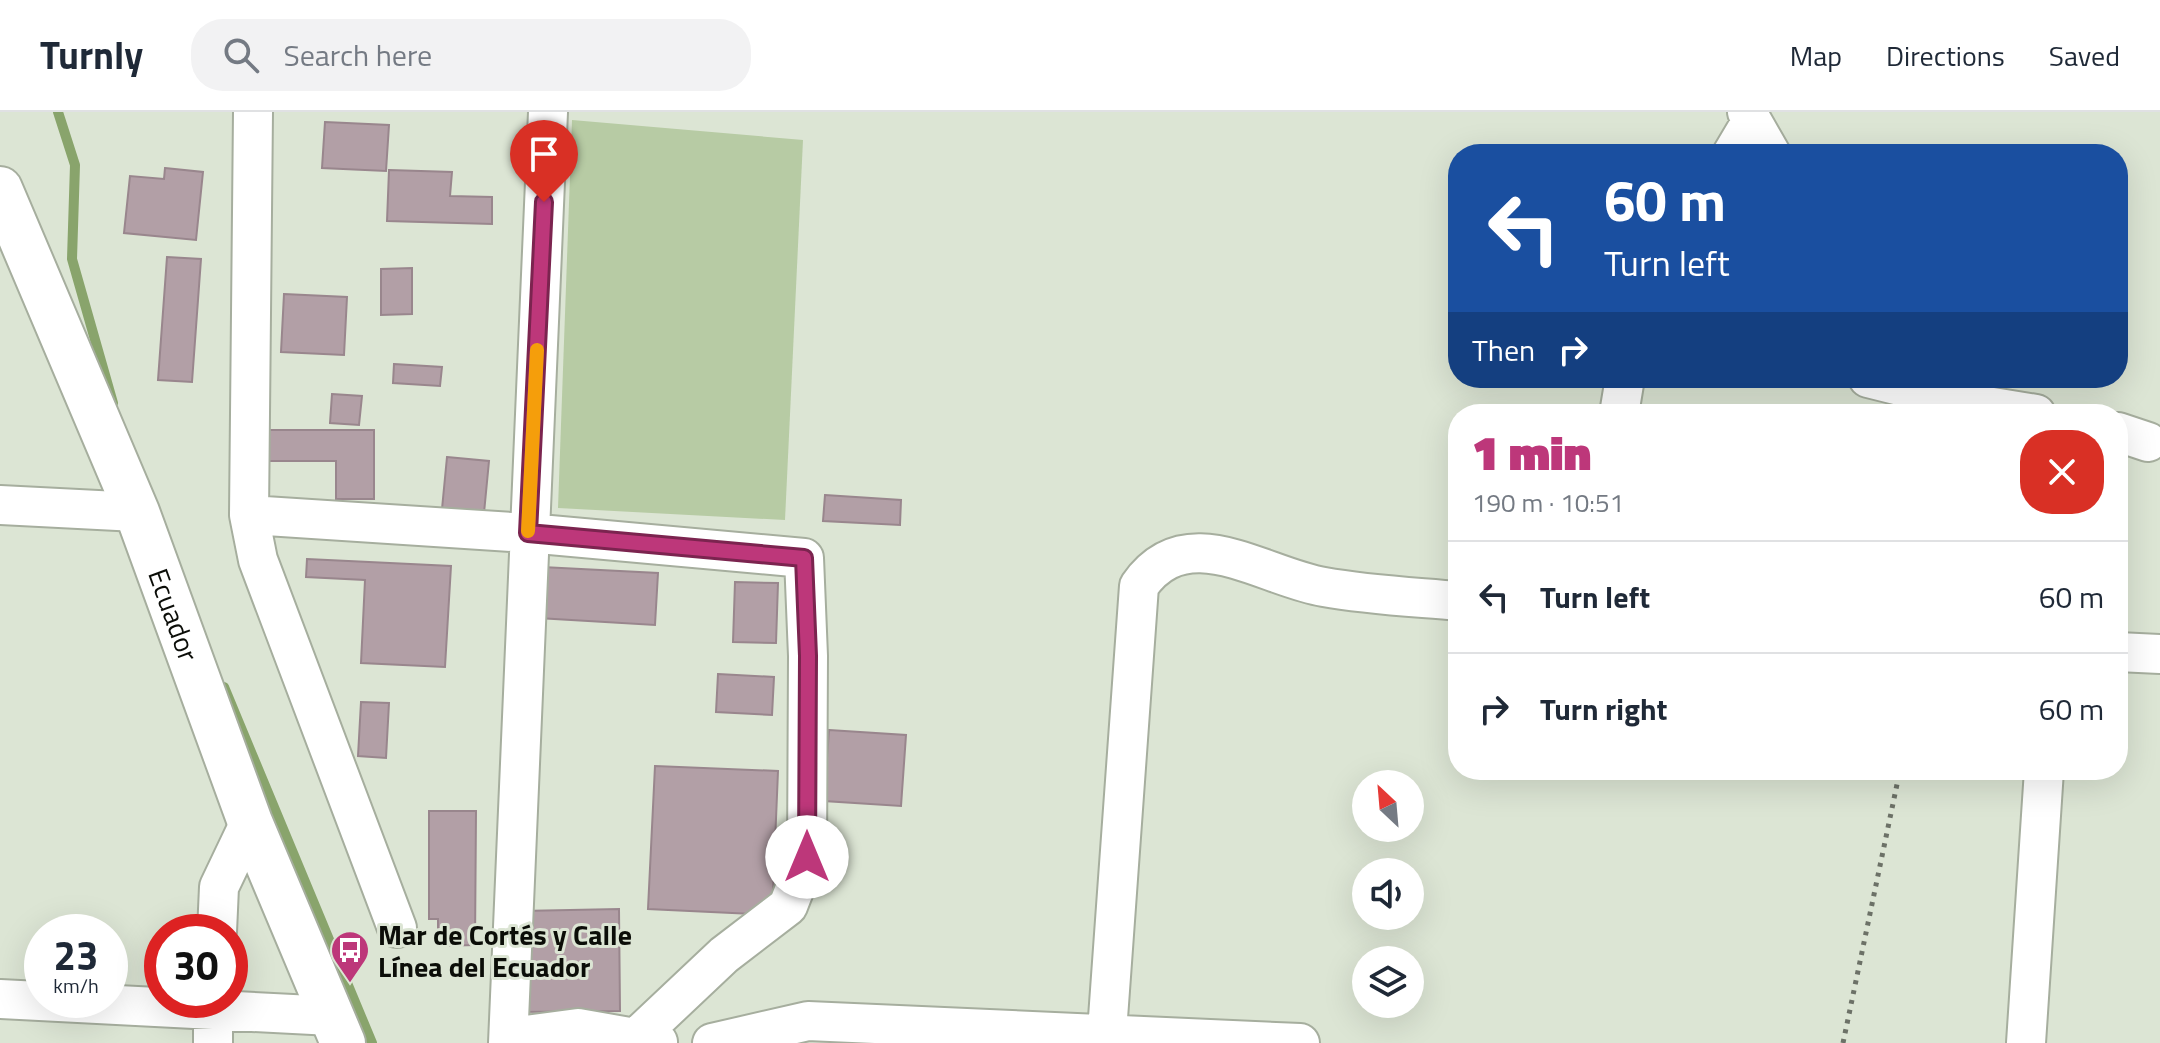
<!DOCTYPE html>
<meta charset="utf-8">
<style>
:root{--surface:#fff;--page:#f2f2f3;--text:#1f2937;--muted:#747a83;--line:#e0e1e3;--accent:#bd377a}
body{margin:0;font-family:"Titillium Web",sans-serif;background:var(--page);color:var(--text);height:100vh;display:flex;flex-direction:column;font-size:30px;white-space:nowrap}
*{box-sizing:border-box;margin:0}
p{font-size:26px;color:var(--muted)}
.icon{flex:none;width:44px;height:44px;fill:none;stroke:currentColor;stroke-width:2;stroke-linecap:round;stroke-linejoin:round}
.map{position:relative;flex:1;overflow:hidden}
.details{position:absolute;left:1448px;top:292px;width:680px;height:376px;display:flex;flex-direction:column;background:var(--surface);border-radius:32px;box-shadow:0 8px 32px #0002}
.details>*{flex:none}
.banner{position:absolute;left:1448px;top:32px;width:680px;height:244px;border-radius:32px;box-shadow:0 8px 32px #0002;background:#1a4fa0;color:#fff;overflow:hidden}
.needle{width:52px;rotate:334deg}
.controls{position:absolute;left:1352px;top:658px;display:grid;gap:16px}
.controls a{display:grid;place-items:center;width:72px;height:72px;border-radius:50%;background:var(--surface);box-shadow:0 8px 32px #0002;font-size:40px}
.speed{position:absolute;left:24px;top:802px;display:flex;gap:16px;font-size:40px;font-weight:700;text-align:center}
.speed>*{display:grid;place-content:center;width:104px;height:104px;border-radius:50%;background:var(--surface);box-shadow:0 8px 32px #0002;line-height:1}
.speed small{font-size:20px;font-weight:400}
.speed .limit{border:12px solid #d22;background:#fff;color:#111}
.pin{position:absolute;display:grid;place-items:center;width:68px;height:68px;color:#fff;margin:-82px -34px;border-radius:50% 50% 50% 0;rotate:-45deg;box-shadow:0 0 8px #0007}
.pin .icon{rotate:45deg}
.me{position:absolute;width:88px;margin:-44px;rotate:0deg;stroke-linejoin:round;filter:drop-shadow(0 0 6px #0008)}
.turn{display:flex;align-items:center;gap:28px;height:168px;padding:0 24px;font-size:36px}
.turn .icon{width:104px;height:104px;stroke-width:2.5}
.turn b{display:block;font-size:56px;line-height:68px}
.then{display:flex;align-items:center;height:76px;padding:0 24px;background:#0003;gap:16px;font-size:30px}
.round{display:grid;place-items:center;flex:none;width:84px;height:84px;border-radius:32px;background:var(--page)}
.headline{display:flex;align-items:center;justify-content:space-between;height:136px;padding:0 24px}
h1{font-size:48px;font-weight:800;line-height:60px;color:var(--accent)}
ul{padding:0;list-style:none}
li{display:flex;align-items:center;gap:24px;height:112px;padding:0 24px;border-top:2px solid var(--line)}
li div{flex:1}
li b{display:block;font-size:30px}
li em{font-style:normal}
header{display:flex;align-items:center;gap:48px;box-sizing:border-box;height:112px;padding:0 40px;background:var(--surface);border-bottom:2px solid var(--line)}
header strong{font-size:38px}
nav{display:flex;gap:44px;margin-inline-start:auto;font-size:28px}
.search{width:560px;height:72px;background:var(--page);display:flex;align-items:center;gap:20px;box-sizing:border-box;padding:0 28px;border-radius:32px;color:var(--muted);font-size:30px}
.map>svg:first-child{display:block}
</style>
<header>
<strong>Turnly</strong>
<div class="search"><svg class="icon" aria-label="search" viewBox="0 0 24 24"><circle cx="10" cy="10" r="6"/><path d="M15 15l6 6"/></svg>Search here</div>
<nav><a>Map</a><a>Directions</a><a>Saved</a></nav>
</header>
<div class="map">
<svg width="2160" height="931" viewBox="0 0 2160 931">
<rect width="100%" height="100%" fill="#dce5d4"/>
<path fill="#b7cba4" d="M 572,8 L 803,28 L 785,408 L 558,396 Z"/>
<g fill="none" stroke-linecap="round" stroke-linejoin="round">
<path stroke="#89a46c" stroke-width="10" d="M 58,0 L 75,53 L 72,147 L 113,291
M 224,575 L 372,931"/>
</g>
<path fill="#b29fa6" stroke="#99868d" stroke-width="2" d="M 325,10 L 389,13 L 386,59 L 322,56 Z
M 165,56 L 203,60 L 196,128 L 124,121 L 130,64 L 164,67 Z
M 389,58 L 452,60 L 450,84 L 492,85 L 492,112 L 387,109 Z
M 167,145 L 201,147 L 192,270 L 158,268 Z
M 412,156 L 412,202 L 381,203 L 381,157 Z
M 284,182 L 347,185 L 344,243 L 281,240 Z
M 394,252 L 442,255 L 440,274 L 393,271 Z
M 332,282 L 362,284 L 359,313 L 330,311 Z
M 259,318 L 374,318 L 374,387 L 336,387 L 336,349 L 259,349 Z
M 447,345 L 489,349 L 484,401 L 442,397 Z
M 825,383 L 901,388 L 900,413 L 823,409 Z
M 307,447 L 451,454 L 445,555 L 361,551 L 365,468 L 306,465 Z
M 542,455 L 658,461 L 655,513 L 538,506 Z
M 735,470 L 778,471 L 776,531 L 733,530 Z
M 718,562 L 774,565 L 772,603 L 716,600 Z
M 361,590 L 389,591 L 386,646 L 358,644 Z
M 829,618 L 906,623 L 901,694 L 824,689 Z
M 655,654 L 778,659 L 772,803 L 648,797 Z
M 429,699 L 476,699 L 475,833 L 438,834 L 438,807 L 429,807 Z
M 619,797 L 620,899 L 517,900 L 521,799 Z"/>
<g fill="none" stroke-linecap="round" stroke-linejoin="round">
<g stroke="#a6ae9e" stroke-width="42">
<path id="minor" d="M 253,0 L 249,403 L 258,448 L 397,816
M 1747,0 L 1771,42
M 1732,42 L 1751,10
M 1868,266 L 1968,291 L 2036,302
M 1619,302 L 1625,266
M 2118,320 L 2148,330
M 0,393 L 137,400
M 249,403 L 528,421 L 804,446 L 808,544 L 807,745 L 788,794 L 724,843 L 636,926
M 2118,540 L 2160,542
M 217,820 L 219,775 L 250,710
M 0,887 L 332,904
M 1107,920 L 1139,474 C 1187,405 1263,465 1324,475 C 1368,483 1414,485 1458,489
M 511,925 L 578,916 L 658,930
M 213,931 L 213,888
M 508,931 L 548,0
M 712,931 L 808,909 L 1300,931
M 2026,931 L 2044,658"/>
</g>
<g stroke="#a6ae9e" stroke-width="48">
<g id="tertiary">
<path id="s1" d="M 0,77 L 137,400 L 250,710 L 343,931"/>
</g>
</g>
<path stroke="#6c7167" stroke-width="5" stroke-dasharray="4 6" stroke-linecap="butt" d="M 1843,931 L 1900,658"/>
<use href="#minor" stroke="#fff" stroke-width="38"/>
<use href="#tertiary" stroke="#fff" stroke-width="44"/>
</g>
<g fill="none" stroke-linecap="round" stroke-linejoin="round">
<g stroke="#7b244f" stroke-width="20">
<path id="route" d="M 544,90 L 528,421 L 804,446 L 808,544 L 807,745"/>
</g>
<use href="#route" stroke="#bd377a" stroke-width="14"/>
<path stroke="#f59e0b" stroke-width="14" d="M 528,419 L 537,238"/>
</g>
<defs>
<g id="bus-pin" transform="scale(2)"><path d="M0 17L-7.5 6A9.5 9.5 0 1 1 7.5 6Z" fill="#bd377a" stroke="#dce5d4"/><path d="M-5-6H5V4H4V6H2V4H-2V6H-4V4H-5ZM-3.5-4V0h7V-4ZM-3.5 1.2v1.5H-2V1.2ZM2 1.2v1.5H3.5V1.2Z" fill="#fff"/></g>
</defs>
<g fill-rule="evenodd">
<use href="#bus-pin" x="350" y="838"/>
</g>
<g text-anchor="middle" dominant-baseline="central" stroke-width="6" stroke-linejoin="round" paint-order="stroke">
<g font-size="28" fill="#0b0d08" stroke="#dce5d4">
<text stroke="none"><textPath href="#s1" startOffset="460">Ecuador</textPath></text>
</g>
<g font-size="28" font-weight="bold" fill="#0b0d08" stroke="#dce5d4" text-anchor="start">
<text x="378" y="822">Mar de Cortés y Calle<tspan x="378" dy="32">Línea del Ecuador</tspan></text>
</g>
</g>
</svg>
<div class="controls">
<a><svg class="needle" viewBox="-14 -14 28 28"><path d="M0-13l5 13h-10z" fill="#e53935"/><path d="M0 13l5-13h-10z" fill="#747a83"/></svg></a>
<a><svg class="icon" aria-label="sound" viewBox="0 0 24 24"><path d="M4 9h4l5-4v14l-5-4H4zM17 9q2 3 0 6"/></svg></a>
<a><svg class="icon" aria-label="layers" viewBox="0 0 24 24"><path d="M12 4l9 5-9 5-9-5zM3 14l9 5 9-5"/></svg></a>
</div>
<div class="speed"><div>23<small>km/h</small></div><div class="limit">30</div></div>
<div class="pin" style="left:544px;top:90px;background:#d93025"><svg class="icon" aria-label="arrive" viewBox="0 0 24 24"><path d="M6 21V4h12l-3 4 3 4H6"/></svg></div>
<svg class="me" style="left:807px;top:745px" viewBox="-20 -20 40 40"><circle r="19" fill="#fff"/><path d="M0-13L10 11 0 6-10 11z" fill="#bd377a"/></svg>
<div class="banner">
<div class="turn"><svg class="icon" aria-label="left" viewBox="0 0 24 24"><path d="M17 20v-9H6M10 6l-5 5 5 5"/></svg><div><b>60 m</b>Turn left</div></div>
<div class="then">Then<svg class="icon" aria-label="right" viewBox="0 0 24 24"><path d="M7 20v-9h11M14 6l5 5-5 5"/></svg></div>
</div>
<section class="details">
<div class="headline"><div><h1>1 min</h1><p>190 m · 10:51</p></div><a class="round" style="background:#d93025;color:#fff"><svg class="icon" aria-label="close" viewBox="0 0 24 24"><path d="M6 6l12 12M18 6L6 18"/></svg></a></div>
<ul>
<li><svg class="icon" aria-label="left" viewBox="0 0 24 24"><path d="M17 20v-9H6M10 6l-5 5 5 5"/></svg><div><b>Turn left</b></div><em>60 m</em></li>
<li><svg class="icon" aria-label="right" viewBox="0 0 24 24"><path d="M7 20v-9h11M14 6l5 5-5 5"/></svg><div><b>Turn right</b></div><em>60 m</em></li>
</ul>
</section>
</div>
